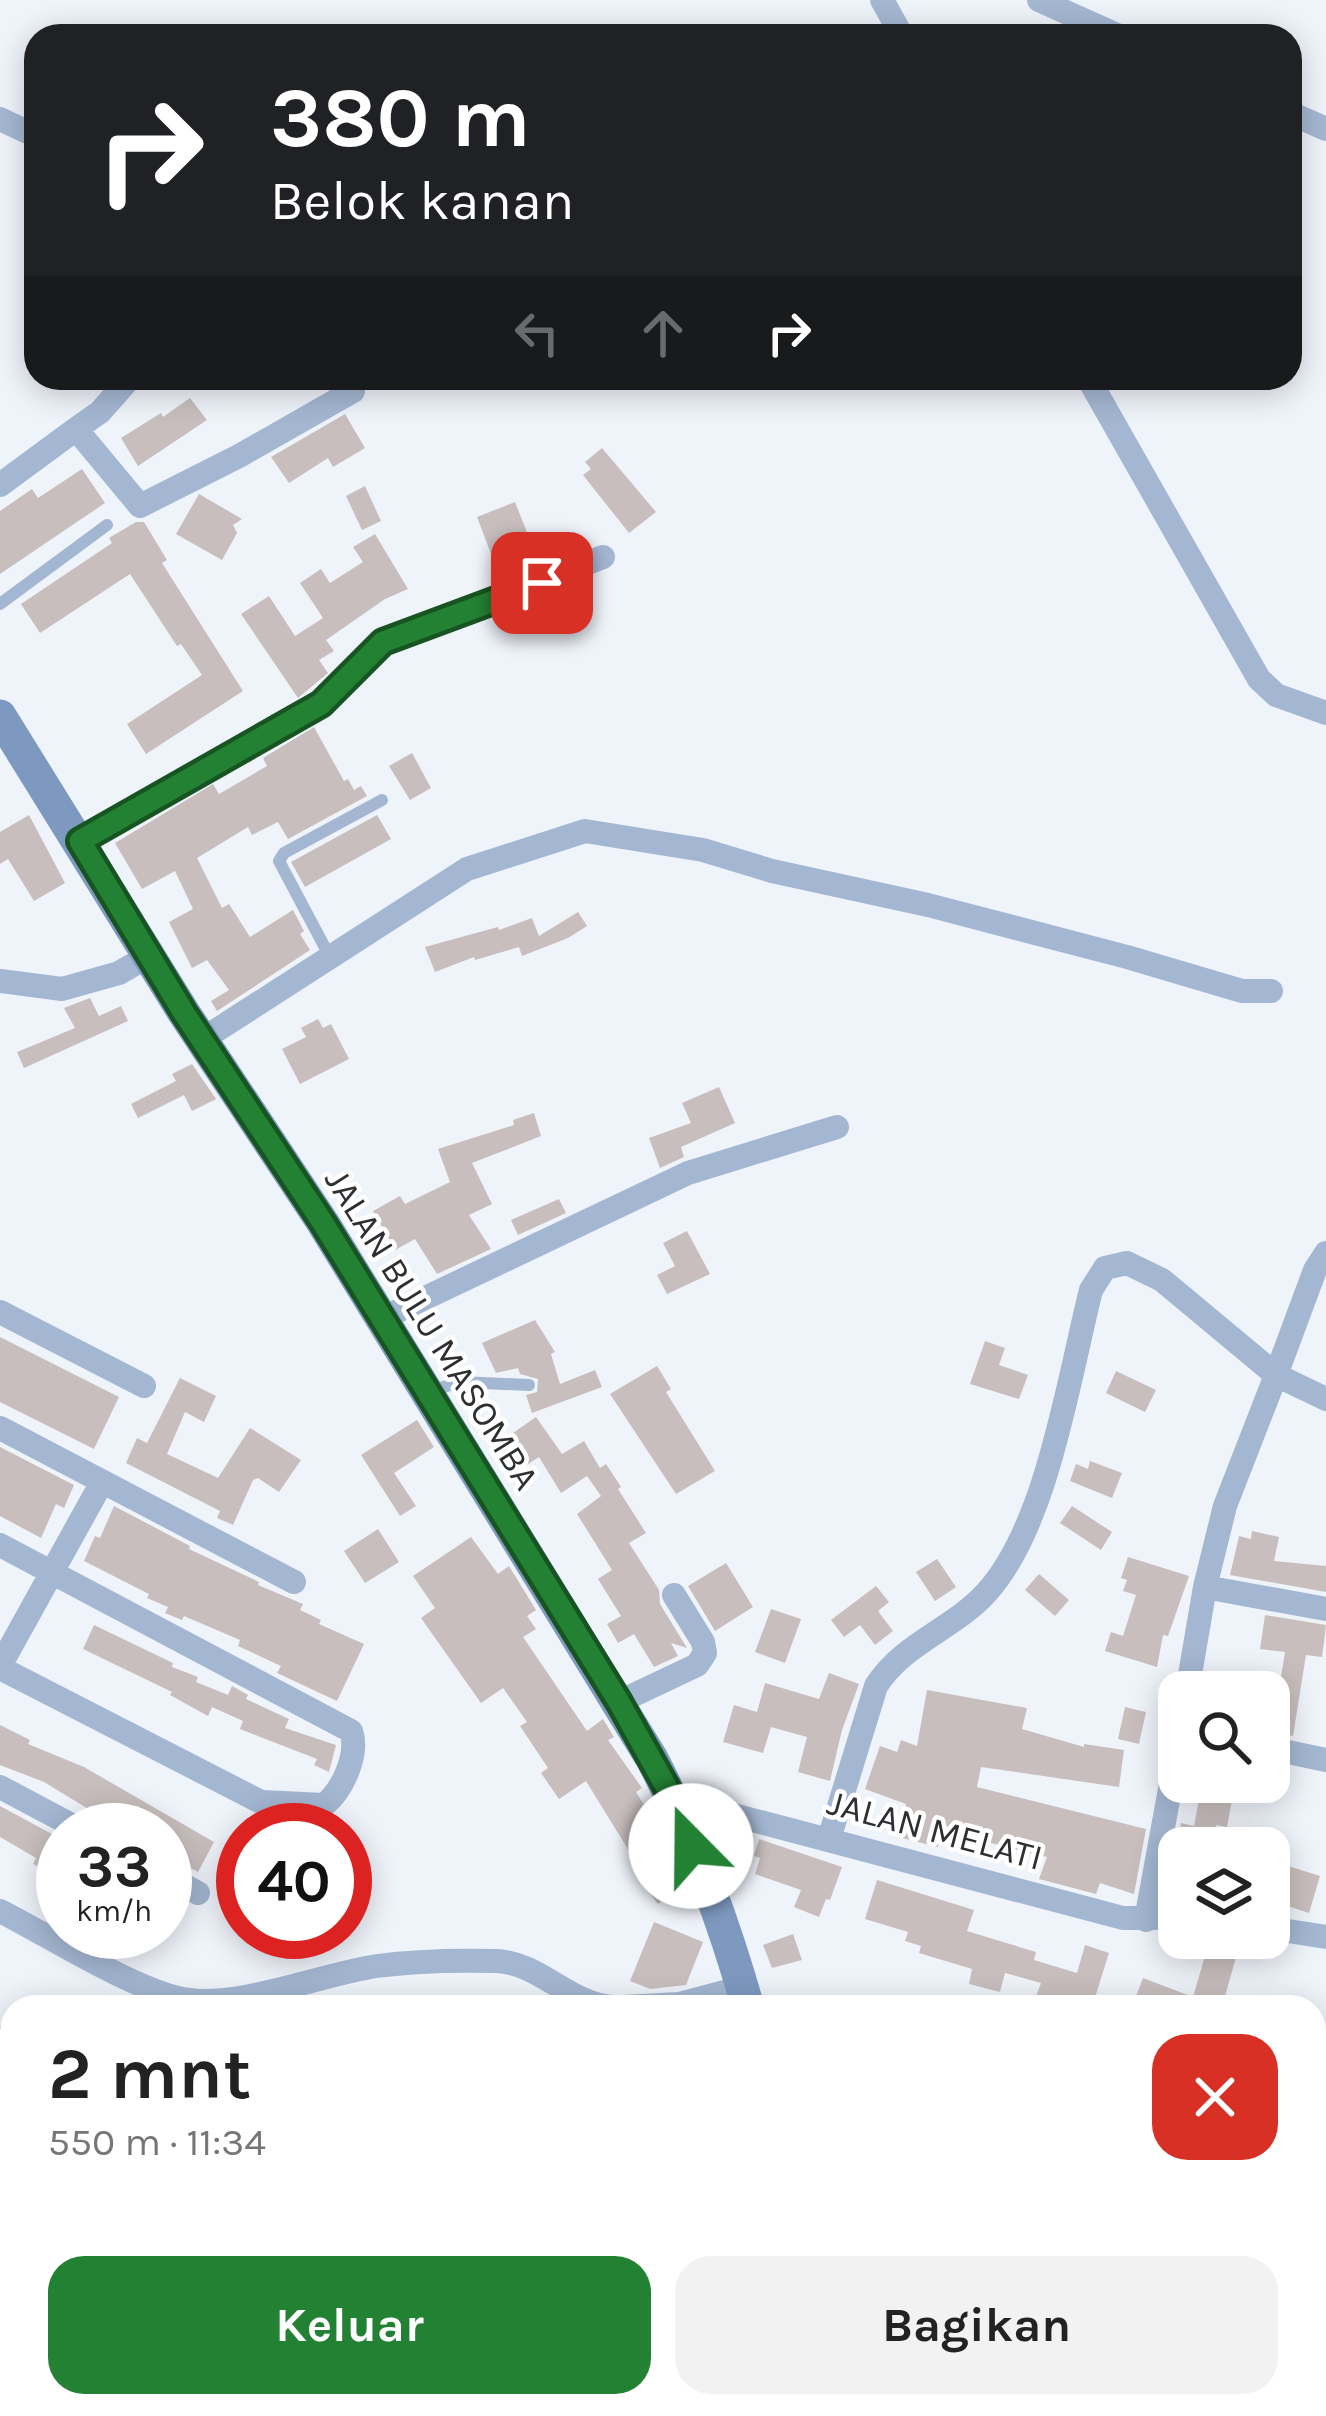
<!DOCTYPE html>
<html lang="id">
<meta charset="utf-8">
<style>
:root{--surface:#fff;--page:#f2f2f2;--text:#222;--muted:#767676;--accent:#238133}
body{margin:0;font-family:Karla,sans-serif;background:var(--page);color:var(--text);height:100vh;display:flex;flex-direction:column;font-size:45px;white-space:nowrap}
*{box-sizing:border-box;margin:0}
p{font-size:39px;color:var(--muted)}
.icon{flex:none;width:66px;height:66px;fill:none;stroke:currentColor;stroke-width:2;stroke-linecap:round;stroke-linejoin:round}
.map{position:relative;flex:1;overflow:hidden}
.sheet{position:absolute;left:0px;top:1995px;width:1326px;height:423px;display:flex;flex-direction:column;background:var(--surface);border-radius:36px 36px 0 0;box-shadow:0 6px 30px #0003}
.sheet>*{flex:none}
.guide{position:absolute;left:24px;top:24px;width:1278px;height:366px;border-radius:36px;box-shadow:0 6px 30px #0003;background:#202124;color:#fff;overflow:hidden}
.tools{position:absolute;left:1158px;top:1671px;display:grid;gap:24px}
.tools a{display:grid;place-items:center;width:132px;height:132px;border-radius:24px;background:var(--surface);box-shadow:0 6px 30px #0003;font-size:60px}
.speed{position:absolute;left:36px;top:1803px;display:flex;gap:24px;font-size:60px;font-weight:700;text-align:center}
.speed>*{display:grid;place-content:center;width:156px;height:156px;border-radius:50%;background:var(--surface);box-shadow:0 6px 30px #0003;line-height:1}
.speed small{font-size:30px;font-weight:400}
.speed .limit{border:18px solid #d22;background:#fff;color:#111}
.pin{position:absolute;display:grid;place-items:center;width:102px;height:102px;color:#fff;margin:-51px;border-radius:24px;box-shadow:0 6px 18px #0006}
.me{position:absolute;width:132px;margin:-66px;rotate:338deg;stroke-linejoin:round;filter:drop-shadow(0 0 9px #0008)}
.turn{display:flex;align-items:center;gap:42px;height:252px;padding:0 48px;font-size:54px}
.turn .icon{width:156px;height:156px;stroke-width:2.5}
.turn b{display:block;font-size:84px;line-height:102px}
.lanes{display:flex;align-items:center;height:114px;padding:0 48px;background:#0003;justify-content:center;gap:60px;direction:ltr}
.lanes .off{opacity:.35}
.round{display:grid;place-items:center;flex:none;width:126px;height:126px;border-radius:36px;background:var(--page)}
.head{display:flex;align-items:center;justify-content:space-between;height:204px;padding:0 48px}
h1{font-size:72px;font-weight:700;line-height:90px}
.cta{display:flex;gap:24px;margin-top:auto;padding:24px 48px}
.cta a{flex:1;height:138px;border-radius:36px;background:var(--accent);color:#fff;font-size:48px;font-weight:700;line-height:138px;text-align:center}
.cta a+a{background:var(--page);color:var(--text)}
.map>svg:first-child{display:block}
</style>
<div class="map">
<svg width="1326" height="2416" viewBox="0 0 1326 2416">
<rect width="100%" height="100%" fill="#eff3fa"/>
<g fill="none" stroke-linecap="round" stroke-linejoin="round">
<path stroke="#79e1e2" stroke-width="36" d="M 0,2289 L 12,2293
M 562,2406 L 589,2416
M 928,2416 L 935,2413 L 961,2416"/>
</g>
<path fill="#c8bebe" d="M 190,398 L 207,420 L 138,466 L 121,438 L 161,413 L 163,417 Z
M 345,414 L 365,448 L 333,467 L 328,458 L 289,483 L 271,457 Z
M 602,448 L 656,512 L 629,533 L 583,475 L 591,469 L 585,462 Z
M 82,469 L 105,503 L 0,574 L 0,511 L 32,489 L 38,498 Z
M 365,486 L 381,521 L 362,530 L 346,496 Z
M 199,494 L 242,519 L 233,525 L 237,533 L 222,560 L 176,534 Z
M 515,502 L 538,560 L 499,575 L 477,517 Z
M 136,522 L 144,522 L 167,560 L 162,563 L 243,691 L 146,754 L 127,724 L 202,675 L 181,644 L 177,646 L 130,574 L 40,633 L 21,604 L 112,543 L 109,538 Z
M 375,534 L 408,589 L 385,599 L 326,640 L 334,651 L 319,660 L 328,673 L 298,698 L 241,614 L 269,596 L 295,636 L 323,618 L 300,583 L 321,569 L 330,583 L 363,562 L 353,547 Z
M 314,727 L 344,781 L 348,779 L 354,790 L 361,786 L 367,796 L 288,839 L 278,822 L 252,835 L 248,827 L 197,858 L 222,908 L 229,904 L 250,937 L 293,910 L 304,931 L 300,934 L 310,950 L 217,1011 L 211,1001 L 229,990 L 207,960 L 192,968 L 169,922 L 193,909 L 175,871 L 142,889 L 115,843 L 213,784 L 219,794 L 267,766 L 263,758 Z
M 412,753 L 431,788 L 410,800 L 389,766 Z
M 29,815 L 65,883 L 34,901 L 8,859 L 0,864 L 0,832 Z
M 377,815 L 391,839 L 305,887 L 291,862 Z
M 578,912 L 587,926 L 568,938 L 522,956 L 519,947 L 475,960 L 474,957 L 435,972 L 425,947 L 498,927 L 499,930 L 532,918 L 539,936 Z
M 90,998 L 99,1016 L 121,1006 L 128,1021 L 24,1068 L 17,1052 L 75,1028 L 64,1008 Z
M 318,1019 L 323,1028 L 331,1024 L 349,1059 L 300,1084 L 282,1049 L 306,1037 L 301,1028 Z
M 192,1064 L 216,1099 L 192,1111 L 184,1095 L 138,1118 L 131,1104 L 176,1081 L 172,1074 Z
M 719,1087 L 735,1123 L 681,1147 L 684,1157 L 660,1168 L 649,1138 L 691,1123 L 682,1103 Z
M 534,1113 L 541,1136 L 472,1163 L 492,1204 L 469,1215 L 491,1249 L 437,1274 L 415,1239 L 395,1250 L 373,1211 L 400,1196 L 405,1204 L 450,1182 L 438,1149 L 514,1125 L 513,1120 Z
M 559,1199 L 566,1213 L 518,1235 L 511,1220 Z
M 687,1231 L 710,1274 L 667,1294 L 657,1275 L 675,1266 L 663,1243 Z
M 535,1320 L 555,1352 L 551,1354 L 560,1384 L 595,1370 L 602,1387 L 532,1413 L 526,1395 L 537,1392 L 538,1379 L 520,1374 L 518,1368 L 496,1373 L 482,1343 Z
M 0,1337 L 119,1397 L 94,1449 L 0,1402 Z
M 985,1341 L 1005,1348 L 999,1365 L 1028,1375 L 1019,1399 L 970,1384 Z
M 657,1366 L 671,1389 L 666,1392 L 715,1471 L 676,1494 L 610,1394 Z
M 1116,1371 L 1156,1390 L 1145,1412 L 1106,1393 Z
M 180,1378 L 216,1396 L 204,1422 L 185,1412 L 167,1454 L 218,1478 L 250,1428 L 301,1460 L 279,1492 L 258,1478 L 253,1480 L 233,1525 L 217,1518 L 220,1511 L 126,1463 L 137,1438 L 147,1443 Z
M 536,1417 L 562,1454 L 584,1441 L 600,1468 L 606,1464 L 621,1487 L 618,1489 L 646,1533 L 629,1543 L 659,1590 L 660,1604 L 687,1648 L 671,1643 L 678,1656 L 654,1667 L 634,1634 L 618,1643 L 607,1624 L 621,1616 L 598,1579 L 612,1570 L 577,1514 L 601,1496 L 587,1476 L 561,1493 L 539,1457 L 525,1466 L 506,1438 Z
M 417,1420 L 434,1447 L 394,1473 L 416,1506 L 400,1516 L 361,1455 Z
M 0,1447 L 74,1485 L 64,1508 L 56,1504 L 41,1538 L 0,1516 Z
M 1090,1461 L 1122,1473 L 1112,1498 L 1070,1481 L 1076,1464 L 1088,1469 Z
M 114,1506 L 190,1546 L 189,1549 L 259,1582 L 258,1585 L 303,1604 L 300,1610 L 321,1620 L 319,1624 L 364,1644 L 337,1701 L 277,1673 L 281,1666 L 238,1646 L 240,1640 L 184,1616 L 182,1620 L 165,1613 L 168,1607 L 147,1598 L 149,1594 L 84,1561 L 95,1536 L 100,1538 Z
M 1072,1506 L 1112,1532 L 1101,1550 L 1060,1523 Z
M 378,1529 L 399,1562 L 365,1583 L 344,1551 Z
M 1252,1531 L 1279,1537 L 1274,1561 L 1326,1566 L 1326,1592 L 1230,1575 L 1239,1536 L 1251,1539 Z
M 471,1537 L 498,1574 L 509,1566 L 536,1610 L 527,1616 L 536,1629 L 523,1637 L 587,1731 L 603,1719 L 614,1737 L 608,1740 L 642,1788 L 636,1792 L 660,1831 L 645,1840 L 682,1885 L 658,1904 L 636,1876 L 642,1872 L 586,1781 L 559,1799 L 541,1773 L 548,1768 L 520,1726 L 527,1722 L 503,1688 L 481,1703 L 421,1618 L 435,1608 L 413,1576 Z
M 1128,1557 L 1189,1576 L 1168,1636 L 1163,1635 L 1157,1667 L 1105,1651 L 1111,1632 L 1123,1636 L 1136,1595 L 1123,1591 L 1127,1580 L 1121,1578 Z
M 937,1559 L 956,1587 L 935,1601 L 916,1572 Z
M 726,1563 L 753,1607 L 715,1631 L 688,1586 Z
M 1039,1574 L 1069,1600 L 1055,1616 L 1025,1590 Z
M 876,1586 L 889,1602 L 878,1611 L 893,1631 L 875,1645 L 860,1625 L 844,1637 L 831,1620 Z
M 771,1609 L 801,1619 L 785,1663 L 755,1652 Z
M 1265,1615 L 1326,1625 L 1322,1657 L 1306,1655 L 1293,1736 L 1272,1732 L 1279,1692 L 1227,1692 L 1231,1672 L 1280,1684 L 1285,1652 L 1260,1649 Z
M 94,1625 L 173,1663 L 172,1667 L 198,1677 L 196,1682 L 228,1695 L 232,1686 L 248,1695 L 246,1699 L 289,1719 L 285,1728 L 336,1745 L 329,1772 L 314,1765 L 317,1759 L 240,1729 L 243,1721 L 212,1707 L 208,1716 L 170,1695 L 172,1692 L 83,1649 Z
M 829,1673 L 859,1684 L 842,1730 L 830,1781 L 798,1772 L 807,1737 L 771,1727 L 763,1753 L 723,1742 L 734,1705 L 757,1712 L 765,1683 L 819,1699 Z
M 927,1690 L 1027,1708 L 1022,1729 L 1084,1747 L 1084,1744 L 1124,1750 L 1119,1787 L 981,1767 L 977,1787 L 1146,1829 L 1134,1894 L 1100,1883 L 1096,1894 L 1039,1879 L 1047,1857 L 987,1842 L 983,1855 L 939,1842 L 938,1847 L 898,1837 L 906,1804 L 865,1789 L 880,1746 L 897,1752 L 901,1740 L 917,1746 Z
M 1125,1707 L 1146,1712 L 1139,1744 L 1118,1739 Z
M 0,1725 L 30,1740 L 28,1744 L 84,1767 L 214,1842 L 198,1872 L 165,1854 L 165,1830 L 110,1830 L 113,1824 L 44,1782 L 0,1765 Z
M 1200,1794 L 1232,1800 L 1227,1827 L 1216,1825 L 1211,1848 L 1179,1848 L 1179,1901 L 1166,1900 L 1181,1823 L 1194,1826 Z
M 0,1806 L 63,1840 L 63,1852 L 50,1873 L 33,1864 L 36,1858 L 0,1837 Z
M 759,1839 L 842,1867 L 830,1900 L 826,1899 L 819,1917 L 794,1907 L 801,1890 L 755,1874 L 760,1858 L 754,1856 Z
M 1269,1860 L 1320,1876 L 1309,1913 L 1269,1900 Z
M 877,1880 L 974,1910 L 967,1931 L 1036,1952 L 1034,1960 L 1077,1973 L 1085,1945 L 1109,1953 L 1092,2007 L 1032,2007 L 1041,1983 L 1005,1973 L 1000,1992 L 969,1984 L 972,1969 L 919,1953 L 921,1946 L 905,1941 L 908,1932 L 865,1919 Z
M 654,1922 L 703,1942 L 686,1985 L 650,1989 L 630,1981 Z
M 793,1934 L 802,1960 L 772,1968 L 763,1945 Z
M 1207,1949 L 1236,1957 L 1222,2007 L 1132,2007 L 1143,1978 L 1193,1997 Z"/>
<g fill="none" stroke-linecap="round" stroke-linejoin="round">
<path stroke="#a4b7d2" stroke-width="12" d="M 0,604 L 107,525
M 330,957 L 279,861 L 284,853 L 382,800
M 427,1392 L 460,1382 L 529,1385"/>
<path stroke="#a4b7d2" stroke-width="24" d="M 882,0 L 902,36
M 1039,0 L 1119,36
M 1290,113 L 1326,129
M 0,119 L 36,136
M 130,378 L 100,412 L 76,429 L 140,506 L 239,456 L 353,391
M 1088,378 L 1259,679 L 1276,695 L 1326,713
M 0,485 L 76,429
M 80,841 L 321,704 L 383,642 L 603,557
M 0,981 L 62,989 L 119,973 L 150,955
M 203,1039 L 467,869 L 585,831 L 703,850 L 772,871 L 928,905 L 1127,957 L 1242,991 L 1271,991
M 0,1312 L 144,1386
M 381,1319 L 688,1173 L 837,1127
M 0,1428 L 294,1582
M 0,1545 L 351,1731 C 359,1754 343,1790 324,1805 L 261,1802 L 0,1668
M 1205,1587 L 1326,1609
M 0,1666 L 102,1482
M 1187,1692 L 1205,1587 L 1225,1506 L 1276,1375 L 1326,1399
M 619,1702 L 697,1665 L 705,1653 L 703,1642 L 674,1595
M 1269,1748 L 1326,1760
M 0,1787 L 81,1830
M 673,1799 L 1123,1918 L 1179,1918
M 829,1839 L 876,1686 C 903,1643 954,1629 987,1592 C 1047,1526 1069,1377 1091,1290 L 1105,1268 L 1127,1263 L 1162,1280 L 1276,1375 L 1315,1270 L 1326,1253
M 165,1875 L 198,1893
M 0,1911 C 48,1935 140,1994 189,2000 C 242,2007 323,1974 377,1966 C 415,1961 458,1960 496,1961 C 541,1963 568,2004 613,2007
M 1146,1920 L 1179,1740
M 1269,1928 L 1326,1937
M 623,2007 L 679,2004 L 743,1987
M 0,2037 L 12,2043
M 1314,2190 L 1326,2189"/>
<path stroke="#7d99c0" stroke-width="33" d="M 0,716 L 184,1013 L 323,1223 L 652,1759 C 693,1837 724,1923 748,2007
M 911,2406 L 917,2416"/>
</g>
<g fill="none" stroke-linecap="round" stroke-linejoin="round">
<g stroke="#175421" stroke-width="30">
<path id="route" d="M 542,583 L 383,642 L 321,704 L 80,841 L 184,1013 L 323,1223 L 619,1702 L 673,1799 L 691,1846"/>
</g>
<use href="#route" stroke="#238133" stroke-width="21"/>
</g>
<g text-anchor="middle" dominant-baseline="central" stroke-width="9" stroke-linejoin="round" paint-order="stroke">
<g font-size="36" fill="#2d2f32" stroke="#fff">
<text transform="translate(432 1329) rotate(58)">JALAN BULU MASOMBA</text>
<text transform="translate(935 1830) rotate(15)">JALAN MELATI</text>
</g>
</g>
</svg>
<div class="tools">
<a><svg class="icon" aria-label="search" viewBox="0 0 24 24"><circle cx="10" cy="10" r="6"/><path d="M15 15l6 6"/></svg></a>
<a><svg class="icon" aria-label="layers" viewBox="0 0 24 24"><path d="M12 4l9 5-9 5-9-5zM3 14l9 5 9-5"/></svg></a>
</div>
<div class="speed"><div>33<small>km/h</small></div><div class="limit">40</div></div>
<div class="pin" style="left:542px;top:583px;background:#d93025"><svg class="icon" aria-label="arrive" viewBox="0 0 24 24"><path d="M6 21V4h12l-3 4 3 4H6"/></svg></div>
<svg class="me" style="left:691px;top:1846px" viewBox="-20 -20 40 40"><circle r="19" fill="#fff"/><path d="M0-13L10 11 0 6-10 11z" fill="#238133"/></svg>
<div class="guide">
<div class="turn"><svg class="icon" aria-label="right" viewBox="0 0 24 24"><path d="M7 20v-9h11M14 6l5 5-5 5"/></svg><div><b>380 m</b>Belok kanan</div></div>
<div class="lanes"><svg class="icon off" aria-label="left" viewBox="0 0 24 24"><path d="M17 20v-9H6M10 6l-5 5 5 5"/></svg><svg class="icon off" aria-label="ahead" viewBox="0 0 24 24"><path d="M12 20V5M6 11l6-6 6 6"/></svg><svg class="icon" aria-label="right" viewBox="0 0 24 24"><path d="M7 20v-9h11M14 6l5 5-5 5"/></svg></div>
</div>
<section class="sheet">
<div class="head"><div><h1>2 mnt</h1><p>550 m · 11:34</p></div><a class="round" style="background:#d93025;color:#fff"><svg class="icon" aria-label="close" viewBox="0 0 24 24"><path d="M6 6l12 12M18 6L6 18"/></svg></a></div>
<div class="cta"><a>Keluar</a><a>Bagikan</a></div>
</section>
</div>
